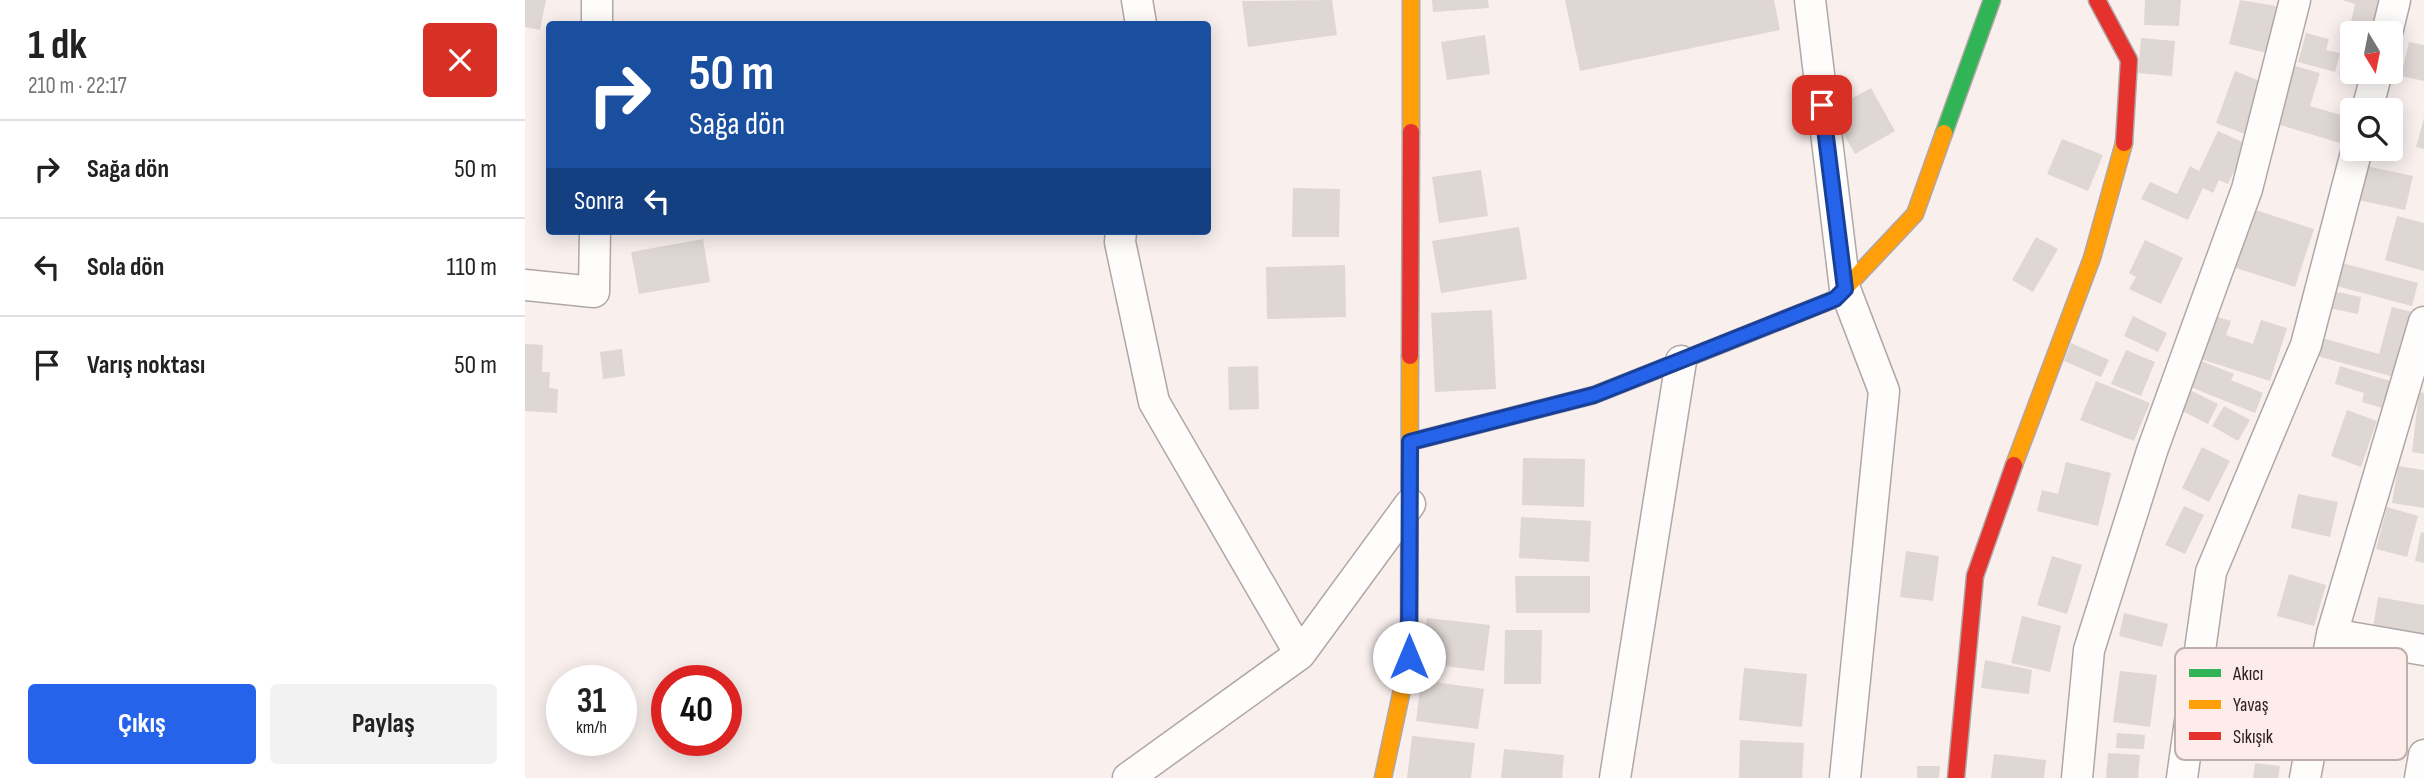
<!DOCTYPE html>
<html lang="tr">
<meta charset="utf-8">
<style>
:root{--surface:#fff;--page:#f2f2f2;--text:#222;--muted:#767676;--line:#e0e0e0;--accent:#2563eb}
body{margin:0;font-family:"Sofia Sans Condensed",sans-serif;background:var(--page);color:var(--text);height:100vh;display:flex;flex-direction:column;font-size:26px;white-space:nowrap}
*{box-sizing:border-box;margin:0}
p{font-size:23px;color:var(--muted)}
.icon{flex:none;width:38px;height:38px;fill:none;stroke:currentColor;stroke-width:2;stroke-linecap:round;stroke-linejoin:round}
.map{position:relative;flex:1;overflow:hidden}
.sheet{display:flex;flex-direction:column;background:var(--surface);width:525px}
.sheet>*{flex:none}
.banner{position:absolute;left:21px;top:21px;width:665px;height:214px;border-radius:7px;box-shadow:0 4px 18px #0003;background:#1a4fa0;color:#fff;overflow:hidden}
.needle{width:46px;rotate:170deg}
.fabs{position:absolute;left:1815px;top:21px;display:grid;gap:14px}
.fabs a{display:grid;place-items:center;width:63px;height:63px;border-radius:7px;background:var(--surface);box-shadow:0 4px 18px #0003;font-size:35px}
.speed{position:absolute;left:21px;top:665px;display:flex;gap:14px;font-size:35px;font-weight:700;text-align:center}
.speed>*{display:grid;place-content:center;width:91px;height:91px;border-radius:50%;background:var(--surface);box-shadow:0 4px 18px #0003;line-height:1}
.speed small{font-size:18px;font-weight:400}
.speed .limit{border:10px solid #d22;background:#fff;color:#111}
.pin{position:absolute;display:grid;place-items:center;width:60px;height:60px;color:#fff;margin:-30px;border-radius:14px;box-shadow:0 4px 10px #0006}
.me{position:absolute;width:77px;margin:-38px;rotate:0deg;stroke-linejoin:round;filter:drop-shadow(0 0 5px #0008)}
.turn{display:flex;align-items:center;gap:24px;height:147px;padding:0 28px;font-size:32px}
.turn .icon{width:91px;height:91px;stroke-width:2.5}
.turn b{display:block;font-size:49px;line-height:60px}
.then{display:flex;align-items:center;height:66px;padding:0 28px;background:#0003;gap:14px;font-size:26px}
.round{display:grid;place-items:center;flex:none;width:74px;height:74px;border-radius:7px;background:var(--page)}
.head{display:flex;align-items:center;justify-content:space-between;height:119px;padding:0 28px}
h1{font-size:42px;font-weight:700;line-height:52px}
.button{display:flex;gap:14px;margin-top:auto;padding:14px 28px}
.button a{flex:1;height:80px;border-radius:7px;background:var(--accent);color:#fff;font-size:28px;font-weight:700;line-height:80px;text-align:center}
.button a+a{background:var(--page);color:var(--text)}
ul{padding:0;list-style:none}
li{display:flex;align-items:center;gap:21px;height:98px;padding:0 28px;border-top:2px solid var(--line)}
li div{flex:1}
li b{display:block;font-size:26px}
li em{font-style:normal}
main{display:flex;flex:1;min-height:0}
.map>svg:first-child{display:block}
</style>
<main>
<section class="sheet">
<div class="head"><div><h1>1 dk</h1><p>210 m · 22:17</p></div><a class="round" style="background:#d93025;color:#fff"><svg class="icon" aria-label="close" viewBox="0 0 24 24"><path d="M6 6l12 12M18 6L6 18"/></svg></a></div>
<ul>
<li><svg class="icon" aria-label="right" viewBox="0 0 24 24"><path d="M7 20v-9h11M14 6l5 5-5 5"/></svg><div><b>Sağa dön</b></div><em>50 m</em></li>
<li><svg class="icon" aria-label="left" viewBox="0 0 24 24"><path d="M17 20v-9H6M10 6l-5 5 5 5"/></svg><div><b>Sola dön</b></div><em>110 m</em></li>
<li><svg class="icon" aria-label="arrive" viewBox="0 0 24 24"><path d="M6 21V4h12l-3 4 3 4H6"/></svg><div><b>Varış noktası</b></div><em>50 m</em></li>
</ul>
<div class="button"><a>Çıkış</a><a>Paylaş</a></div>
</section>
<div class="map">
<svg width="1899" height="778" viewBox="0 0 1899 778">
<rect width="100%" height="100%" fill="#f9f0ee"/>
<path fill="#dfd7d3" d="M 0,0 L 21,0 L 15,30 L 0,27 Z
M 807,0 L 812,35 L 723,47 L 717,1 Z
M 907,0 L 963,0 L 964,8 L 908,12 Z
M 1040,0 L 1249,0 L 1255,30 L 1055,71 Z
M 1620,0 L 1656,0 L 1654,26 L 1619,25 Z
M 1715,0 L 1757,7 L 1746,54 L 1704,44 Z
M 1817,0 L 1857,0 L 1850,33 L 1827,33 L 1827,72 L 1842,72 L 1840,80 L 1814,75 L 1830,4 Z
M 1781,33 L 1804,39 L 1801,50 L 1815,53 L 1810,72 L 1773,62 Z
M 960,35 L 965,74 L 922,80 L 916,42 Z
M 1616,38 L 1650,41 L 1647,76 L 1613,73 Z
M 1884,42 L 1899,45 L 1899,81 L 1876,76 Z
M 1770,66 L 1795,73 L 1785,106 L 1826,118 L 1818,144 L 1752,124 Z
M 1710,71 L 1740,83 L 1720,134 L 1691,123 Z
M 1346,88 L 1370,131 L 1330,154 L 1305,110 Z
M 1899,118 L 1899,149 L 1891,147 Z
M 1693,131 L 1722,144 L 1703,184 L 1694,180 L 1688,193 L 1678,188 L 1663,220 L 1616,199 L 1625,182 L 1652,194 L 1665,166 L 1674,171 Z
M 1537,139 L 1578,155 L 1563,191 L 1522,174 Z
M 1841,166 L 1888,176 L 1880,210 L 1833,200 Z
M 956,170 L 963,216 L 914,223 L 907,177 Z
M 768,188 L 815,189 L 814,237 L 767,237 Z
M 1724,208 L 1789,229 L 1770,287 L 1705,266 Z
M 1872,216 L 1899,223 L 1899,271 L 1860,260 Z
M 994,227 L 1002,279 L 916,293 L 907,241 Z
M 1511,237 L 1533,249 L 1508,292 L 1487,280 Z
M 178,239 L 185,282 L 114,294 L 106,252 Z
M 1620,240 L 1658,258 L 1636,304 L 1604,289 L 1611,277 L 1604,273 Z
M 1817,263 L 1893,283 L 1887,306 L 1811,286 Z
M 820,265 L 821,317 L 742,319 L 741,267 Z
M 1807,291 L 1836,297 L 1833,314 L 1803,308 Z
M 1867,307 L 1887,312 L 1869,377 L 1792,356 L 1797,338 L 1854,354 Z
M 967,310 L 971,389 L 910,392 L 906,313 Z
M 1683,314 L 1706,321 L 1701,335 L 1728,344 L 1736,320 L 1762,328 L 1745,381 L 1669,357 Z
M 1608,316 L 1642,333 L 1633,352 L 1599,336 Z
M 1546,343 L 1584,360 L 1576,377 L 1539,361 Z
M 0,344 L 18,345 L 17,372 L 25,372 L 24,388 L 33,389 L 32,413 L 0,411 Z
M 97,349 L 100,376 L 78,379 L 75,352 Z
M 1601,350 L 1630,362 L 1616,396 L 1586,384 Z
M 1674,360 L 1709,374 L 1706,380 L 1738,393 L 1730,413 L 1663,386 Z
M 733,366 L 734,409 L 704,410 L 703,367 Z
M 1815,366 L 1865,381 L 1857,408 L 1837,402 L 1839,393 L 1810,384 Z
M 1571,381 L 1625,403 L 1609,441 L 1555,420 Z
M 1663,389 L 1693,404 L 1683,424 L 1653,409 Z
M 1894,392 L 1899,393 L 1899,454 L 1887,452 Z
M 1699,406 L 1725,420 L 1713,441 L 1687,426 Z
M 1822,410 L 1852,421 L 1836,467 L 1806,456 Z
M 1677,447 L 1705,461 L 1684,502 L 1657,488 Z
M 998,458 L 1060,459 L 1059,507 L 997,505 Z
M 1541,462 L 1586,473 L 1573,526 L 1512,511 L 1517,490 L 1533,494 Z
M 1873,466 L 1899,470 L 1899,508 L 1867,503 Z
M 1773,494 L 1813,502 L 1805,537 L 1766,528 Z
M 1659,506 L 1679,515 L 1660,554 L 1640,545 Z
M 1862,507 L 1893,516 L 1882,557 L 1851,549 Z
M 996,517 L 1066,521 L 1064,562 L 994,558 Z
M 1896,532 L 1899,533 L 1899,563 L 1890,561 Z
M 1381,551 L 1414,556 L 1408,601 L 1375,597 Z
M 1527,556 L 1557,565 L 1542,614 L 1512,605 Z
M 1764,574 L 1801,585 L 1789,626 L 1752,616 Z
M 990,576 L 1065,576 L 1065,613 L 991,613 Z
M 1853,597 L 1899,605 L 1899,636 L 1848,628 Z
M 1599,613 L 1643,624 L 1637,647 L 1594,636 Z
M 1497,616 L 1536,626 L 1525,672 L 1486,663 Z
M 902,618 L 965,625 L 959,671 L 897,663 Z
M 980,630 L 1017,630 L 1016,684 L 979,684 Z
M 1735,648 L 1782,659 L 1775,690 L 1728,679 Z
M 1460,660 L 1507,670 L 1504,694 L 1456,688 Z
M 1219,668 L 1282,674 L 1277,727 L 1214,720 Z
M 1595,671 L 1632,675 L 1625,727 L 1588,722 Z
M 896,680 L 959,689 L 953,729 L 891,721 Z
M 1592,733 L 1620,735 L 1619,749 L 1591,748 Z
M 887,736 L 950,743 L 946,778 L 882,778 Z
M 1215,740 L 1279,743 L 1277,778 L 1214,778 Z
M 979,749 L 1039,755 L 1037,778 L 976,778 Z
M 1583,753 L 1615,755 L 1613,778 L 1581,778 Z
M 1469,754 L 1521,760 L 1519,778 L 1466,778 Z
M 1730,763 L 1755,766 L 1753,778 L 1728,778 Z
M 1392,766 L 1415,766 L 1414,778 L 1392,778 Z"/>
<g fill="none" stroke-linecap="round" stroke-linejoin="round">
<g stroke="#b0a7a6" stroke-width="33">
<path id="street" d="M 72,0 L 72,24
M 612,0 L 616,24
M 1285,0 L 1320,289 L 1359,391 L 1320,778
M 1862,33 L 1870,0
M 1842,110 L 1852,72
M 596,231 L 595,242 L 629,402 L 775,654
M 0,285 L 69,292 L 70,231
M 1807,634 L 1899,650
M 603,778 L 775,654 L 885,504
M 1090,778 L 1156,361
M 1552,778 L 1564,650 L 1627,451 L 1722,189 L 1770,0
M 1657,778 L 1686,572 L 1781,345 L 1832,149
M 1780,778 L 1807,634 L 1899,322
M 1895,778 L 1899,755"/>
</g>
<g stroke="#b0a7a6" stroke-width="19">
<path id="fast" d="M 1419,133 L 1467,0"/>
</g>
<g stroke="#b0a7a6" stroke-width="19">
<path id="slow" d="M 886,132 L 886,0
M 1180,351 L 1310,299 L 1390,214 L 1419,133
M 1489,465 L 1567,258 L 1599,143
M 858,778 L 884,657 L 885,356"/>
</g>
<g stroke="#b0a7a6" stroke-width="19">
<path id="jam" d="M 1572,0 L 1604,60 L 1599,143
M 885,356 L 886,132
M 885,442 L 1069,395 L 1180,351
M 1431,778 L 1450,576 L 1489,465"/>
</g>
<use href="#street" stroke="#fefdfc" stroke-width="30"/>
<use href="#fast" stroke="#30b455" stroke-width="16"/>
<use href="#slow" stroke="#ff9f0a" stroke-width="16"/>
<use href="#jam" stroke="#e5322d" stroke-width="16"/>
</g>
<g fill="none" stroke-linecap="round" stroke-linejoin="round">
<g stroke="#184099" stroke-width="18">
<path id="route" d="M 884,657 L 885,442 L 1069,395 L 1310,299 L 1320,289 L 1297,105"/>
</g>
<use href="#route" stroke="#2563eb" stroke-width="12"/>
</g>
<rect x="1650" y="648" width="232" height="112" rx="10" fill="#fdecea" stroke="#beafad" stroke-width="2"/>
<rect x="1664" y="669" width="32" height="8" fill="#30b455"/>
<rect x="1664" y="700" width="32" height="9" fill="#ff9f0a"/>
<rect x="1664" y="732" width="32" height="8" fill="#e5322d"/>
<g font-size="19" fill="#2a201f">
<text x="1708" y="680">Akıcı</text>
<text x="1708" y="711">Yavaş</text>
<text x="1708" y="743">Sıkışık</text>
</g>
</svg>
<div class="fabs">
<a><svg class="needle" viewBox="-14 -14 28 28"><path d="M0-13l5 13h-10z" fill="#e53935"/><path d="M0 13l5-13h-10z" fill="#767676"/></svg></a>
<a><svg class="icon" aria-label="search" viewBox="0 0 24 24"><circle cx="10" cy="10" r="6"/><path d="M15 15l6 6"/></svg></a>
</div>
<div class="speed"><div>31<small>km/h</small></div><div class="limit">40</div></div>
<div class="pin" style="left:1297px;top:105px;background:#d93025"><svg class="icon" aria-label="arrive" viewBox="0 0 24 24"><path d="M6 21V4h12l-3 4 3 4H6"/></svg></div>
<svg class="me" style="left:884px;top:657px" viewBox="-20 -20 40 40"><circle r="19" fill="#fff"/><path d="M0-13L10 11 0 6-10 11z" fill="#2563eb"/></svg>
<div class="banner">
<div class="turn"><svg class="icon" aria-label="right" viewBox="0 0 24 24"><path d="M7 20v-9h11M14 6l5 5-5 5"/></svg><div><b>50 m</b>Sağa dön</div></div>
<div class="then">Sonra<svg class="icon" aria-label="left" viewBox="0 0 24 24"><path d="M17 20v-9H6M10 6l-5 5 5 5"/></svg></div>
</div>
</div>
</main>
